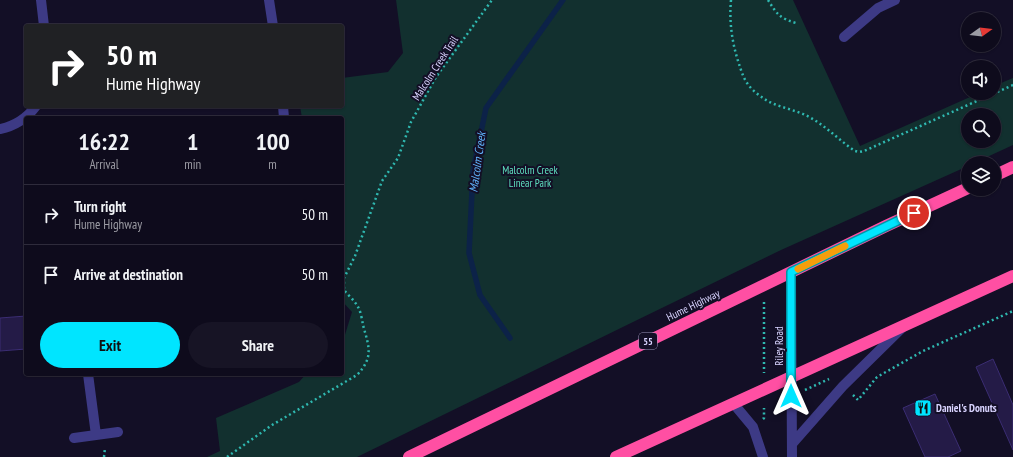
<!DOCTYPE html>
<style>
:root{--surface:#0e0b1c;--page:#171425;--text:#f1f3f6;--muted:#9b9ba3;--line:#2e2b3b;--accent:#00e5ff}
body{margin:0;font-family:"PT Sans Narrow",sans-serif;background:var(--page);color:var(--text);height:100vh;display:flex;flex-direction:column;font-size:15px;white-space:nowrap}
*{box-sizing:border-box;margin:0}
p{font-size:13px;color:var(--muted)}
.icon{flex:none;width:22px;height:22px;fill:none;stroke:currentColor;stroke-width:2;stroke-linecap:round;stroke-linejoin:round}
.map{position:relative;flex:1;overflow:hidden}
.drawer{position:absolute;left:24px;top:116px;width:320px;height:260px;display:flex;flex-direction:column;background:var(--surface);border-radius:4px;box-shadow:0 1px 3px #0004,0 0 0 1px var(--line)}
.drawer>*{flex:none}
.hud{position:absolute;left:24px;top:24px;width:320px;height:84px;border-radius:4px;box-shadow:0 1px 3px #0004,0 0 0 1px var(--line);background:#202124;color:#fff;overflow:hidden}
.needle{width:26px;rotate:75deg}
.controls{position:absolute;left:961px;top:12px;display:grid;gap:8px}
.controls a{display:grid;place-items:center;width:40px;height:40px;border-radius:50%;background:var(--surface);box-shadow:0 1px 3px #0004,0 0 0 1px var(--line);font-size:20px}
.pin{position:absolute;display:grid;place-items:center;width:34px;height:34px;color:#fff;margin:-17px;border:2px solid #fff;border-radius:50%;box-shadow:0 1px 4px #0007}
.me{position:absolute;width:44px;margin:-22px;rotate:0deg;stroke-linejoin:round;filter:drop-shadow(0 0 3px #0008)}
.turn{display:flex;align-items:center;gap:14px;height:84px;padding:0 16px;font-size:18px}
.turn .icon{width:52px;height:52px;stroke-width:2.5}
.turn b{display:block;font-size:28px;line-height:34px}
.eta{display:flex;justify-content:space-evenly;align-items:center;height:68px;text-align:center}
.eta b{font-size:24px;font-weight:700;line-height:28px}
.primary-button{display:flex;gap:8px;margin-top:auto;padding:8px 16px}
.primary-button a{flex:1;height:46px;border-radius:24px;background:var(--accent);color:#111;font-size:16px;font-weight:700;line-height:46px;text-align:center}
.primary-button a+a{background:var(--page);color:var(--text)}
ul{padding:0;list-style:none}
li{display:flex;align-items:center;gap:12px;height:60px;padding:0 16px;border-top:1px solid var(--line)}
li div{flex:1}
li b{display:block;font-size:15px}
li em{font-style:normal}
.map>svg:first-child{display:block}
</style>
<div class="map">
<svg width="1013" height="457" viewBox="0 0 1013 457">
<rect width="100%" height="100%" fill="#130f26"/>
<path fill="#12302f" fill-rule="evenodd" d="M 396,0 L 793,0 L 860,146 L 979,93 L 994,93 L 994,86 L 1013,78 L 1013,145 L 974,163 L 968,163 L 968,166 L 781,250 L 631,323 L 357,457 L 207,457 L 220,451 L 216,418 L 299,382 L 306,374 L 342,374 L 342,340 L 344,338 L 352,312 L 342,301 L 342,118 L 302,118 L 300,106 L 342,106 L 342,78 L 388,72 L 403,53 ZM 968,115 L 994,115 L 994,141 L 968,141 Z"/>
<g fill="none" stroke-linecap="round" stroke-linejoin="round">
<path stroke="#0c2248" stroke-width="5.5" d="M 510,338 L 480,295 L 469,253 L 473,171 L 486,108 L 563,0"/>
</g>
<path fill="#241b47" stroke="#3b2d73" d="M 26,316 L 26,349 L 0,351 L 0,318 Z
M 993,359 L 1013,405 L 1013,450 L 976,367 Z
M 935,394 L 961,451 L 948,457 L 925,457 L 903,408 Z"/>
<g fill="none" stroke-linecap="round" stroke-linejoin="round">
<path stroke="#2fb8b0" stroke-width="2.5" stroke-dasharray="2 3" stroke-linecap="butt" d="M 731,0 C 729,22 732,43 739,64 C 741,70 743,77 747,83 C 751,89 757,94 763,98 C 777,108 796,109 811,118 C 827,127 840,141 855,151 L 859,152 L 864,151 L 1013,85
M 768,0 C 777,14 779,18 796,23
M 764,302 L 764,373
M 805,390 L 829,379
M 853,395 L 858,400 L 877,377 L 923,351 L 1013,311
M 763,419 L 764,418 L 764,408
M 104,457 L 105,448
M 227,457 L 272,425 L 357,375 C 374,357 369,347 363,325 C 362,320 361,312 358,307 C 355,301 348,295 344,290 L 344,278 L 355,256 L 382,181 L 398,158 L 411,122 L 436,77 L 492,0"/>
<path stroke="#3d3a85" stroke-width="10" d="M 41,0 L 44,26
M 269,0 L 273,26
M 844,37 L 878,8 L 895,0
M 283,106 L 284,118
M 0,129 C 15,126 27,118 36,106
M 791,272 L 792,457
M 88,374 L 96,435
M 733,403 L 753,427 L 763,457
M 74,438 L 118,432
M 792,444 L 843,386 L 902,328"/>
<path stroke="#ff4fa3" stroke-width="12" d="M 994,176 L 1013,167
M 409,457 L 886,226 L 968,188
M 616,457 L 1013,276"/>
</g>
<g fill="none" stroke-linecap="round" stroke-linejoin="round">
<g stroke="#0095a6" stroke-width="10">
<path id="route" d="M 791,396 L 791,272 L 914,213"/>
</g>
<use href="#route" stroke="#00e5ff" stroke-width="7"/>
<path stroke="#f59e0b" stroke-width="7" d="M 798,269 L 845,246"/>
</g>
<defs>
<g id="restaurant-square" transform="scale(0.9)"><rect x="-9" y="-9" width="18" height="18" rx="4" fill="#00e5ff" stroke="#130f26"/><path d="M-5-6h1v4h1v-4h1v4h1v-4h1v5L-1.5 .5V6h-2V.5L-5-1ZM5-6V6H3V1.5H1.5Q1.5-4 5-6Z" fill="#111"/></g>
</defs>
<g fill-rule="evenodd">
<use href="#restaurant-square" x="923" y="408"/>
</g>
<g text-anchor="middle" dominant-baseline="central" stroke-width="4" stroke-linejoin="round" paint-order="stroke">
<rect fill="#130f26" stroke="#9e99be" stroke-width="1" x="639" y="333" width="18" height="16" rx="3"/>
<g font-size="10" font-weight="bold" fill="#d9d4ff">
<text x="648" y="341">55</text>
</g>
<g font-size="11" fill="#d9d4ff" stroke="#130f26">
<text transform="translate(435 68) rotate(-57)">Malcolm Creek Trail</text>
<text transform="translate(693 305) rotate(-26)">Hume Highway</text>
<text transform="translate(779 346) rotate(-90)">Riley Road</text>
</g>
<g font-size="11" fill="#5fe0c0" stroke="#130f26">
<text x="530" y="170">Malcolm Creek<tspan x="530" dy="13">Linear Park</tspan></text>
</g>
<g font-size="11" font-weight="bold" fill="#d9d4ff" stroke="#130f26" text-anchor="start">
<text x="936" y="408">Daniel's Donuts</text>
</g>
<g font-size="12" font-style="italic" fill="#62b6ff" stroke="#130f26">
<text transform="translate(477 162) rotate(-82)">Malcolm Creek</text>
</g>
</g>
</svg>
<div class="controls">
<a><svg class="needle" viewBox="-14 -14 28 28"><path d="M0-13l5 13h-10z" fill="#e53935"/><path d="M0 13l5-13h-10z" fill="#9b9ba3"/></svg></a>
<a><svg class="icon" aria-label="sound" viewBox="0 0 24 24"><path d="M4 9h4l5-4v14l-5-4H4zM17 9q2 3 0 6"/></svg></a>
<a><svg class="icon" aria-label="search" viewBox="0 0 24 24"><circle cx="10" cy="10" r="6"/><path d="M15 15l6 6"/></svg></a>
<a><svg class="icon" aria-label="layers" viewBox="0 0 24 24"><path d="M12 4l9 5-9 5-9-5zM3 14l9 5 9-5"/></svg></a>
</div>
<div class="pin" style="left:914px;top:213px;background:#d93025"><svg class="icon" aria-label="arrive" viewBox="0 0 24 24"><path d="M6 21V4h12l-3 4 3 4H6"/></svg></div>
<svg class="me" style="left:791px;top:396px" viewBox="-20 -20 40 40"><path d="M0-17L14 15 0 8-14 15z" fill="#00e5ff" stroke="#fff" stroke-width="4"/></svg>
<div class="hud">
<div class="turn"><svg class="icon" aria-label="right" viewBox="0 0 24 24"><path d="M7 20v-9h11M14 6l5 5-5 5"/></svg><div><b>50 m</b>Hume Highway</div></div>
</div>
<section class="drawer">
<div class="eta">
<div><b>16:22</b><p>Arrival</p></div>
<div><b>1</b><p>min</p></div>
<div><b>100</b><p>m</p></div>
</div>
<ul>
<li><svg class="icon" aria-label="right" viewBox="0 0 24 24"><path d="M7 20v-9h11M14 6l5 5-5 5"/></svg><div><b>Turn right</b><p>Hume Highway</p></div><em>50 m</em></li>
<li><svg class="icon" aria-label="arrive" viewBox="0 0 24 24"><path d="M6 21V4h12l-3 4 3 4H6"/></svg><div><b>Arrive at destination</b></div><em>50 m</em></li>
</ul>
<div class="primary-button"><a>Exit</a><a>Share</a></div>
</section>
</div>
